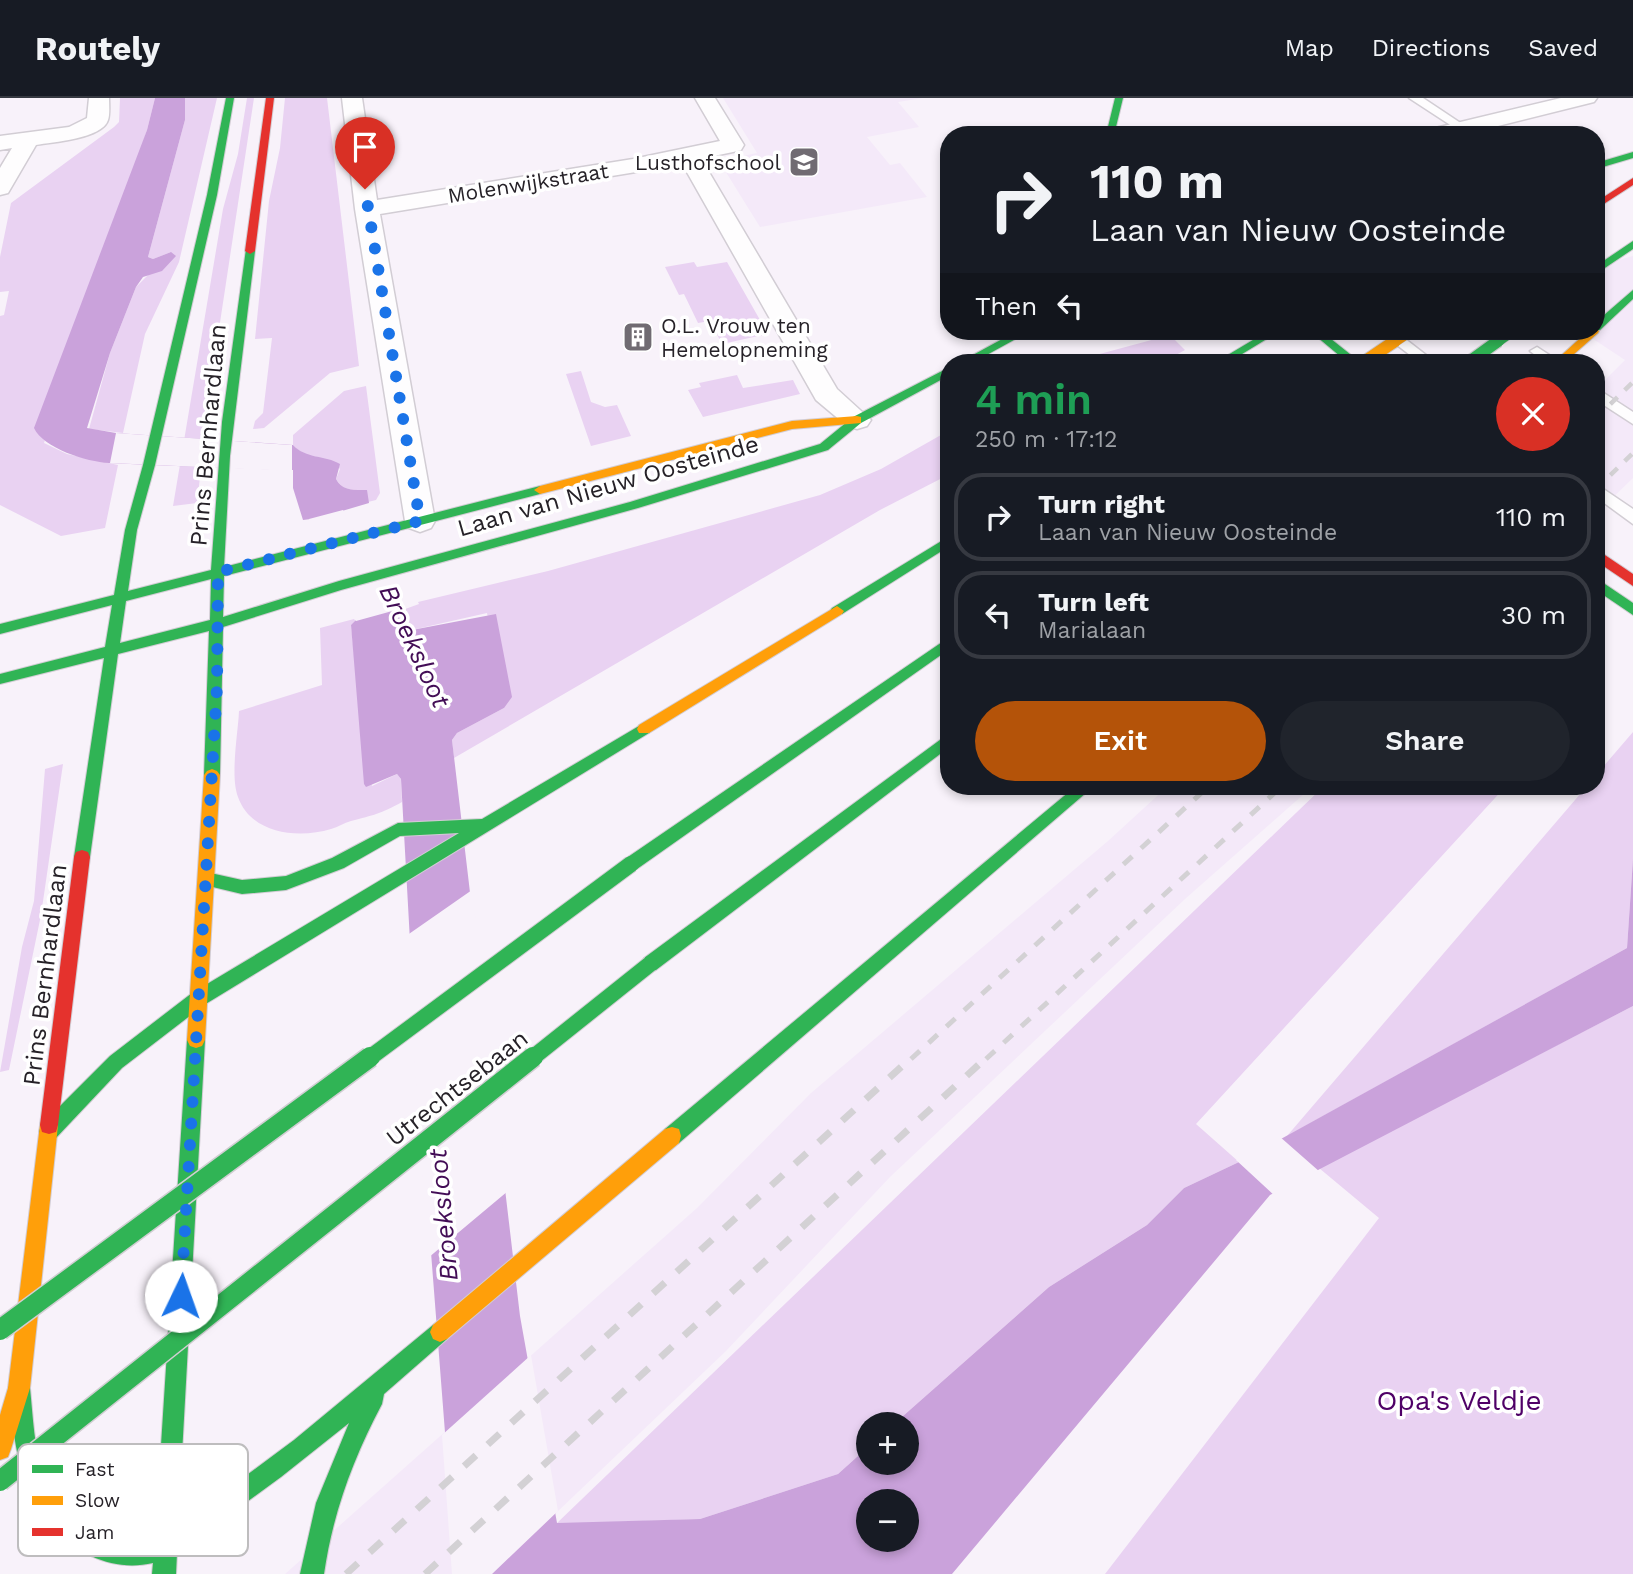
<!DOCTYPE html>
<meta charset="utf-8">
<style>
:root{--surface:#171b24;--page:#20242c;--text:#f1f3f6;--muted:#9ea1a6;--line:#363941;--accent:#b45309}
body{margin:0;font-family:"Work Sans",sans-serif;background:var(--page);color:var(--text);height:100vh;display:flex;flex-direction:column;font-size:26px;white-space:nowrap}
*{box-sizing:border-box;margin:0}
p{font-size:23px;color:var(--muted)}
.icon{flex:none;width:38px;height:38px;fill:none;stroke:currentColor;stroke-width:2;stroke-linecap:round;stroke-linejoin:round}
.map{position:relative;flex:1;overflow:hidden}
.panel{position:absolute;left:940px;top:256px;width:665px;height:441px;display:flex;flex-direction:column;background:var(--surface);border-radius:28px;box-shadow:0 4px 10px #0003}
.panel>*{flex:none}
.banner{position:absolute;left:940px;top:28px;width:665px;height:214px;border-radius:28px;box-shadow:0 4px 10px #0003;background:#171b24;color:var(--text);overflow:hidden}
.tools{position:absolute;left:856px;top:1314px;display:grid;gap:14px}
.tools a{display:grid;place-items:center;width:63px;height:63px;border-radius:50%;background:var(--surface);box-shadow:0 4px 10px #0003;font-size:35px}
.pin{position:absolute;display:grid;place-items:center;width:60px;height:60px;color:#fff;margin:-72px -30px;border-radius:50% 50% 50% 0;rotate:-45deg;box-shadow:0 0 7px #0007}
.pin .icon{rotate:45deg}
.me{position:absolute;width:77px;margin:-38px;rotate:3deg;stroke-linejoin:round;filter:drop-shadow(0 0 5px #0008)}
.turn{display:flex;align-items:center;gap:24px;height:147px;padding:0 35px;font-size:32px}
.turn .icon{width:91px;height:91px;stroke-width:2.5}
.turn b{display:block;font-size:49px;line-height:60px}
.then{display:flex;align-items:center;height:66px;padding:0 35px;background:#0003;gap:14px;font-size:26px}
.round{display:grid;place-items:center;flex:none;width:74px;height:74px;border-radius:37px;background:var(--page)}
.summary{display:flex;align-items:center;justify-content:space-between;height:119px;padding:0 35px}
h1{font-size:42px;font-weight:600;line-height:52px;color:#1e9e55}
.cta{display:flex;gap:14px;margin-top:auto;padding:14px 35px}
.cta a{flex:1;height:80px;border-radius:42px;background:var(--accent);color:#fff;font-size:28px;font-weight:600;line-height:80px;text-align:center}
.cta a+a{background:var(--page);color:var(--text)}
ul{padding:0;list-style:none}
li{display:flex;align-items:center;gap:21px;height:88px;margin:0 14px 10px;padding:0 21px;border:4px solid var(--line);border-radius:28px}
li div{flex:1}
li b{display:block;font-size:26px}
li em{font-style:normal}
header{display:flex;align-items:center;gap:42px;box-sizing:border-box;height:98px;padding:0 35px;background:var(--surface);border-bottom:2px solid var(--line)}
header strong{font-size:33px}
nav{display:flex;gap:38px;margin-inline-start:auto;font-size:24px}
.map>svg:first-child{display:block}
</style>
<header>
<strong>Routely</strong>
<nav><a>Map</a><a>Directions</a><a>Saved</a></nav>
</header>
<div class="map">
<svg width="1633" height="1476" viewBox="0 0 1633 1476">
<rect width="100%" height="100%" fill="#f8f2fa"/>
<path fill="#f4e9f9" d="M 723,0 L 923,0 L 898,4 L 919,29 L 867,39 L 890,67 L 900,65 L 927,99 L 760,129 L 719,63 L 757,55 Z
M 1633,158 L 1633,380 L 1596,416 L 1596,291 L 1625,262 L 1581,233 L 1596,233 L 1596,168 Z
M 1168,688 L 1313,688 L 1185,801 L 890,1079 L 726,1253 L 492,1476 L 285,1476 L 697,1110 L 811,995 L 1108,743 Z"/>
<path fill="#e9d2f2" d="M 120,0 L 155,0 L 147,32 L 44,345 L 67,356 L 118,367 L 105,430 L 61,438 L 0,407 L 0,218 L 4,217 L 9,193 L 0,194 L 0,159 L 11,105 L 114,29 L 119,24 Z
M 185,0 L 217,0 L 179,164 L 145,236 L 123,335 L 89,331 L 110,255 L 136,189 L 171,154 L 153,161 L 148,159 L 185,22 Z
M 247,0 L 254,0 L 211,284 L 197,405 L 173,408 L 223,111 L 238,56 Z
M 285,0 L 327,0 L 359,268 L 330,275 L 264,330 L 253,331 L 255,323 L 263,315 L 272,240 L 255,241 L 269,103 L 280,50 Z
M 694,164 L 697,169 L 727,164 L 768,236 L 722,246 L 710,223 L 698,225 L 684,196 L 679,197 L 665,169 Z
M 1170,237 L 1185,252 L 1163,264 L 1070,264 Z
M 581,273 L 591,304 L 605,309 L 617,307 L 631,338 L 591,348 L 566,276 Z
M 737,277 L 743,290 L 793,282 L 800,296 L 703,319 L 688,292 L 701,289 L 699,285 Z
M 366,288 L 380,395 L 376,402 L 368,404 L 366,392 C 354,392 342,393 336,381 L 340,371 C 325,355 307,363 293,347 L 293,337 L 344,293 Z
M 948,333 L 948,377 L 880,412 L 454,660 L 452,642 L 457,635 L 504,610 L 487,515 L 412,532 L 405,530 L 397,514 L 419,506 L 418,504 L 548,473 L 820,397 L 881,371 Z
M 354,521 L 357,525 L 351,527 L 358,596 L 372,688 L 397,676 L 401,681 L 402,704 C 380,716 374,717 351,723 C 344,725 338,729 331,731 C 298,741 251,736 238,699 C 230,678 238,636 239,613 L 322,587 L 320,530 Z
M 1633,634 L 1633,761 L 1627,850 L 1287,1038 L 1587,688 L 1596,688 L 1596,677 Z
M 63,666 L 41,817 L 9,972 L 0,974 L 22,849 L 34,803 L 45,671 Z
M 1324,688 L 1506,688 L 1196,1026 L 1239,1064 L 1184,1090 L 1147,1127 L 1049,1189 L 894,1326 L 868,1326 L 868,1349 L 838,1376 L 700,1421 L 556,1426 Z
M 1633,908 L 1633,1476 L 1105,1476 L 1379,1120 L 1319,1070 Z"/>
<path fill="#caa2db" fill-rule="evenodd" d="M 155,0 L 185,0 L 185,22 L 148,159 L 153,161 L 171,154 L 176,158 L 162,173 L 143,179 L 136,189 L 110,255 L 87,330 L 116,335 L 293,347 C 306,361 325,357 340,366 L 336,381 C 342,393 354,392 367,392 L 369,405 L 342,413 L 405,530 L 412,532 L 496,516 L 512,599 L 504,610 L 457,635 L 452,642 L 520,1218 L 557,1425 L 700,1421 L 838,1376 L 868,1349 L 868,1365 L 906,1365 L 906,1326 L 894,1326 L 1049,1189 L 1147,1127 L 1184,1090 L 1239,1064 L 1627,850 L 1633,761 L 1633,908 L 1270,1097 L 952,1476 L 456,1476 L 418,987 L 401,681 L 397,676 L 366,689 L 364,686 L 351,527 L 357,521 L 311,421 L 303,422 L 293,390 L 293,372 C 232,370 170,368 109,365 C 87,364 43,350 34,330 L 147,32 ZM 868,1404 L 906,1404 L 906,1442 L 868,1442 Z"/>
<path fill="#f8f2fa" d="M 116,335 L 292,347 L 292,373 L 110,365 Z
M 343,412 L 388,495 L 396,512 L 356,523 L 309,421 Z
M 472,792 L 508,1093 L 428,1160 L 406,838 Z
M 1279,1038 L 1320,1074 L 1275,1098 L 1236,1062 Z
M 531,1257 L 558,1413 L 492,1476 L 452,1476 L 442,1337 Z"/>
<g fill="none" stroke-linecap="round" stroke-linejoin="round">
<g stroke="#d2cdd4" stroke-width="3">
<path id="lane" d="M 1409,0 L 1423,0 L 1468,30 L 1458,32 Z
M 1379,233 L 1395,233 L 1435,264 L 1419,264 Z
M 1537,249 L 1560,264 L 1544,264 L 1530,253 Z
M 1596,290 L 1633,314 L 1633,326 L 1596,302 Z
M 1596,386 L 1633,411 L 1633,426 L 1596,399 Z"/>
</g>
<g stroke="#d2cdd4" stroke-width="3">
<path id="street" d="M 89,0 L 109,0 C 109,7 110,16 108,22 C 102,41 52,44 36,47 L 8,95 L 0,97 L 0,70 L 12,50 L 0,52 L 0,38 L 69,29 L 87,20 Z
M 342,0 L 362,0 L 377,102 L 633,61 L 720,43 L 695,0 L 715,0 L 744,47 L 741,52 L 733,54 L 636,74 L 380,116 L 435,423 L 431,430 L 420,434 L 409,430 L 405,423 L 355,111 Z
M 1561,0 L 1597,0 L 1594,4 L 1462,37 L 1424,37 L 1427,32 Z
M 695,62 L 703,64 L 706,69 L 837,291 L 871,322 L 867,328 L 857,331 L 847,328 L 816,302 L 684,69 L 687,64 Z"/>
</g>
<g stroke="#d2cdd4" stroke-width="2">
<path id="fast" d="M 226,0 L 234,0 L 217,97 L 155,367 L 137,432 L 128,493 L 211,472 L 222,324 L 246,151 L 255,153 L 230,358 L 224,469 L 540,388 L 546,392 L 540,396 L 224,478 L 223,519 L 339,483 L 630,404 L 820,346 L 853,319 L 944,272 L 948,271 L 948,278 L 861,325 L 828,352 L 638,410 L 341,492 L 223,529 L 220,677 L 217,681 L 207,681 L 204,677 L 209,533 L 118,556 L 90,759 L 88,764 L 82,766 L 76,764 L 74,759 L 104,560 L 0,586 L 0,576 L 105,549 L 112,507 L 0,536 L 0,526 L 114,497 L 125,432 L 143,367 L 207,97 ZM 211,481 L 210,522 L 120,545 L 126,503 Z
M 1115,0 L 1123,0 L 1114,37 L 1106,37 Z
M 1633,54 L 1633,60 L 1596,71 L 1596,65 Z
M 1633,143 L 1633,151 L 1596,176 L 1596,168 Z
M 1633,192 L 1633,201 L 1600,232 L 1594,233 L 1596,224 Z
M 1017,233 L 1030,233 L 974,264 L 960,264 Z
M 1268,233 L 1280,233 L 1229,264 L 1216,264 Z
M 1310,233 L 1321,233 L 1360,264 L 1347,264 Z
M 948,439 L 948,449 L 842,516 L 832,516 L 830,513 L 832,510 Z
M 1596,480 L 1633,505 L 1633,517 L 1596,492 Z
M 948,540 L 948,552 L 637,771 L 631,773 L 625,771 L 623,766 L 625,761 Z
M 644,625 L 649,627 L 651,631 L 649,635 L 204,907 L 122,970 L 55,1041 L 48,1043 L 41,1041 L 39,1034 L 41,1027 L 110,958 L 192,895 L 459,735 L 400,738 L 344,770 L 286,792 L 242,796 L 200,786 L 198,781 L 200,776 L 206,774 L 242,782 L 286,778 L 332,760 L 398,725 L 482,721 Z
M 948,636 L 948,650 L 656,872 L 650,874 L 644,872 L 641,866 L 644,860 Z
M 1076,688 L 1094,688 L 679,1045 L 672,1047 L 665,1045 L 663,1038 L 665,1031 Z
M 196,934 L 202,936 L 205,942 L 178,1428 L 294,1342 L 433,1227 L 440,1224 L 447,1227 L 450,1234 L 447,1241 L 384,1296 L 382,1306 C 353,1361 333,1414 324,1476 L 300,1476 L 316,1405 L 349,1325 L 281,1379 L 177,1455 L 176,1476 L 152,1476 L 153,1465 C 131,1470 111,1467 91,1458 C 21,1430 16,1354 8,1290 L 12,1283 L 19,1279 L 26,1283 L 30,1290 C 33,1319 34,1349 43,1377 C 59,1422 107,1455 155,1441 L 187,942 L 190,936 Z"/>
</g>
<g stroke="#d2cdd4" stroke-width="2">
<path id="slow" d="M 1596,230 L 1599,233 L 1598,235 L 1565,264 L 1554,264 L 1588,233 L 1596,233 Z
M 857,318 L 861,319 L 861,325 L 792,331 L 540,396 L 534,392 L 540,388 L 792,323 Z
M 837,508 L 844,513 L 842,516 L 649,635 L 639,635 L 637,631 L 639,627 Z
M 212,671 L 217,673 L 220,677 L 205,942 L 202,948 L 196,950 L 190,948 L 187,942 L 204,677 L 207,673 Z
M 49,1018 L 56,1020 L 58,1027 L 30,1290 L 11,1351 L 8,1359 L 0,1362 L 0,1317 L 8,1290 L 40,1027 L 42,1020 Z
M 672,1029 L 679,1031 L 681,1038 L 679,1045 L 447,1241 L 440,1244 L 433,1241 L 430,1234 L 433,1227 L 665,1031 Z"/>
</g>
<g stroke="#d2cdd4" stroke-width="2">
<path id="jam" d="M 266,0 L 274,0 L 255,153 L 250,156 L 245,153 Z
M 1633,80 L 1633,87 L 1596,111 L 1596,104 Z
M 1596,451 L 1633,476 L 1633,488 L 1596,463 Z
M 82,752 L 88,754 L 90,759 L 58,1027 L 56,1034 L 49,1036 L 42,1034 L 40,1027 L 74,759 L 76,754 Z"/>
</g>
<use href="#lane" fill="#fefdfe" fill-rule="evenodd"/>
<use href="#street" fill="#fefdfe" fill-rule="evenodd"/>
<use href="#fast" fill="#30b455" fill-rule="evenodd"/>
<use href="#slow" fill="#ff9f0a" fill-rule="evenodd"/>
<use href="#jam" fill="#e5322d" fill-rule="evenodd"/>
<path stroke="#d3d1d4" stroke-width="4.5" stroke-dasharray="10 10" stroke-linecap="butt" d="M 1596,320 L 1633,284
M 1596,391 L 1633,355"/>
<path stroke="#d3d1d4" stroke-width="5" stroke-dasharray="12 12" stroke-linecap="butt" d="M 911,961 L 1209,688
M 986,961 L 1282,688"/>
<path stroke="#d3d1d4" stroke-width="7" stroke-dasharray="16 16" stroke-linecap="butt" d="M 346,1476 L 912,959
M 425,1476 L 987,959"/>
<g stroke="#d1ced2" stroke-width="11" stroke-linecap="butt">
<path id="fast-bridge-far3" d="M 1496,245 L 1513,233"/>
</g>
<g stroke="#d1ced2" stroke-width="14" stroke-linecap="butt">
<path id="fast-bridge-far2" d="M 1469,264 L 1498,243"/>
</g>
<g stroke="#d1ced2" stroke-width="18" stroke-linecap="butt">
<path id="fast-bridge-far1" d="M 368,961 L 631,766
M 531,961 L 650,866"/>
</g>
<g stroke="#d1ced2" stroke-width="23" stroke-linecap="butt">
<path id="fast-bridge" d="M 0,1232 L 370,959
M 0,1383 L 533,959"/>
</g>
<g stroke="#d1ced2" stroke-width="11" stroke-linecap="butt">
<path id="slow-bridge-far1" d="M 1393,245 L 1411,233"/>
</g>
<g stroke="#d1ced2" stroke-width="14" stroke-linecap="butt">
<path id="slow-bridge" d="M 1364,264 L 1395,243"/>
</g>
<use href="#fast-bridge-far3" stroke="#30b455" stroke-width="10"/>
<use href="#fast-bridge-far2" stroke="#30b455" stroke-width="12"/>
<use href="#fast-bridge-far1" stroke="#30b455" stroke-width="16"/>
<use href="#fast-bridge" stroke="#30b455" stroke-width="20"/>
<use href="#slow-bridge-far1" stroke="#ff9f0a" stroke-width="10"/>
<use href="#slow-bridge" stroke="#ff9f0a" stroke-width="12"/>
</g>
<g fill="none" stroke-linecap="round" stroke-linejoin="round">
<path stroke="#1a73e8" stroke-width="12" stroke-dasharray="0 21.6" d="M 181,1198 L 217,589 L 218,474 L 420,423 L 365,91"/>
</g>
<defs>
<g id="school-square" transform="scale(1.575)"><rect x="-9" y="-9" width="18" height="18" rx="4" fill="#706b72" stroke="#fff"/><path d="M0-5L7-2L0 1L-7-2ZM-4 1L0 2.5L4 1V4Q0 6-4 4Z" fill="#fff"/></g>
<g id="building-square" transform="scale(1.575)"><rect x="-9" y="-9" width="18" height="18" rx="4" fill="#706b72" stroke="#fff"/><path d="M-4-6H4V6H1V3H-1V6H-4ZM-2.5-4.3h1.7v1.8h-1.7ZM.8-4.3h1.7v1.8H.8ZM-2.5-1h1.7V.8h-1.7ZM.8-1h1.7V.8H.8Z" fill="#fff"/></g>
</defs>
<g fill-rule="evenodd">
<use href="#school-square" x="804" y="64"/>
<use href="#building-square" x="638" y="239"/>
</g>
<g text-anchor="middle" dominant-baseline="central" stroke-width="7" stroke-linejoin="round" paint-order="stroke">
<g font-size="21" fill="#262228" stroke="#fff" text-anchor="end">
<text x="781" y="64">Lusthofschool</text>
<text x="661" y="227" text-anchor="start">O.L. Vrouw ten<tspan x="661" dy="24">Hemelopneming</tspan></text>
</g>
<g font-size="21" fill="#262228" stroke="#fff">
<text transform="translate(528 85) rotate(-9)">Molenwijkstraat</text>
</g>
<g font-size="24" fill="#262228" stroke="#fff">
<text transform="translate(208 337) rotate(-85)">Prins Bernhardlaan</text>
<text transform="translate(608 388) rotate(-16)">Laan van Nieuw Oosteinde</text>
<text transform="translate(45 877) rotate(-83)">Prins Bernhardlaan</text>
<text transform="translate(457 990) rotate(-38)">Utrechtsebaan</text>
</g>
<g font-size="26" font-style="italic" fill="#430d56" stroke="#fff">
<text transform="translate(415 548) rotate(65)">Broeksloot</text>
<text transform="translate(443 1117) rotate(-95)">Broeksloot</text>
</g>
<g font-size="28" fill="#4f0067" stroke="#fff">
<text x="1459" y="1302">Opa's Veldje</text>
</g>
</g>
<rect x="18" y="1346" width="230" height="112" rx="10" fill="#fff" stroke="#bebdbe" stroke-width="2"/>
<rect x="32" y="1367" width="31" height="8" fill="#30b455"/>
<rect x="32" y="1398" width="31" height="9" fill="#ff9f0a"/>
<rect x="32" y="1430" width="31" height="8" fill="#e5322d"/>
<g font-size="19" fill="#262228">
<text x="75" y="1378">Fast</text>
<text x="75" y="1409">Slow</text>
<text x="75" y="1441">Jam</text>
</g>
</svg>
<div class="tools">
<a>+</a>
<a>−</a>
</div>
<div class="pin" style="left:365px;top:91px;background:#d93025"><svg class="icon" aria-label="arrive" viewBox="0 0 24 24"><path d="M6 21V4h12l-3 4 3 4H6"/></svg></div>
<svg class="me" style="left:181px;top:1198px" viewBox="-20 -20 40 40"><circle r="19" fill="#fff"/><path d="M0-13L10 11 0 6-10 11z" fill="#1a73e8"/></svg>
<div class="banner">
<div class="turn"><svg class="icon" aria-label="right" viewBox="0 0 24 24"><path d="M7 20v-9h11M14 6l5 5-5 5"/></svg><div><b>110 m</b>Laan van Nieuw Oosteinde</div></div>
<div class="then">Then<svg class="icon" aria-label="left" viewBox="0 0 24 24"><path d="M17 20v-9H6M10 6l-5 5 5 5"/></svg></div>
</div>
<section class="panel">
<div class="summary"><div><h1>4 min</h1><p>250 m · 17:12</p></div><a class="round" style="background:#d93025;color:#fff"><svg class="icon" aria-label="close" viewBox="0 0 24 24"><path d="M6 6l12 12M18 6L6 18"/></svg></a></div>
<ul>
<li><svg class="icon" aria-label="right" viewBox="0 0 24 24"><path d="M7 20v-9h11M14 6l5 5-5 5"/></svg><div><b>Turn right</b><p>Laan van Nieuw Oosteinde</p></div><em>110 m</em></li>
<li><svg class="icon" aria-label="left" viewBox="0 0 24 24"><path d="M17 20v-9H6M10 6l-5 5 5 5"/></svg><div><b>Turn left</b><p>Marialaan</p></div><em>30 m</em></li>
</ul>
<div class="cta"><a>Exit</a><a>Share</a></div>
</section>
</div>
